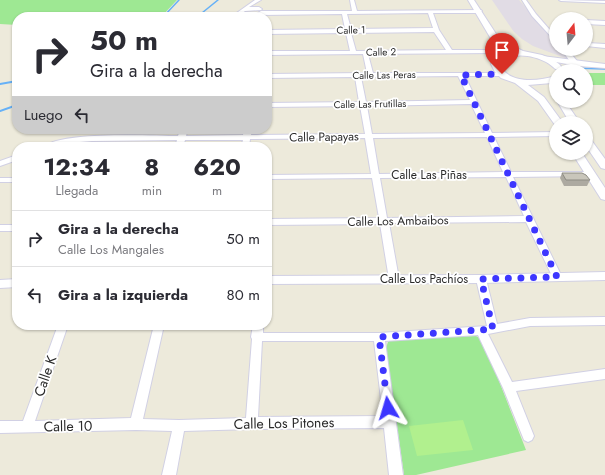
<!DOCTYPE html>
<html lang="es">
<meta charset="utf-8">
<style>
:root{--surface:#fff;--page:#f2f2f3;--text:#2b2b33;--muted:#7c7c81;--line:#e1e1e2}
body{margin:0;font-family:Jost,sans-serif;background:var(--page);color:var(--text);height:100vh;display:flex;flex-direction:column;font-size:15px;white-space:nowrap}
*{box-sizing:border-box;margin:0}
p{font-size:13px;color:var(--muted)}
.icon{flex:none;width:22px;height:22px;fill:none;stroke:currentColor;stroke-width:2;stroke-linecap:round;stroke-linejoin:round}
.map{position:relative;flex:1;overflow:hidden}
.sheet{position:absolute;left:12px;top:142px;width:260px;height:188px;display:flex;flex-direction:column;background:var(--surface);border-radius:16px;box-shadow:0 1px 3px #0004}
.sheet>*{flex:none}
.hud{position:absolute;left:12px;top:12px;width:260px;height:122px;border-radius:16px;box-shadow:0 1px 3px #0004;background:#fff;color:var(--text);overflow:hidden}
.needle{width:26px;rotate:16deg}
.buttons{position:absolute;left:549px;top:12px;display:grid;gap:8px}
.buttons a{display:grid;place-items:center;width:44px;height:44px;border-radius:50%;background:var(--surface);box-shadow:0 1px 3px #0004;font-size:20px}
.pin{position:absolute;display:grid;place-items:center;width:34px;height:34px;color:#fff;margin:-41px -17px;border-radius:50% 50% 50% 0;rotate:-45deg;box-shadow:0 0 4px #0007}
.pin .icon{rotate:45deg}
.me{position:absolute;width:44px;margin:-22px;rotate:353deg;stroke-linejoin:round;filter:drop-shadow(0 0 3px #0008)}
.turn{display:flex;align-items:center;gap:14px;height:84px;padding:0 12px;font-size:18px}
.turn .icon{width:52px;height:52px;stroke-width:2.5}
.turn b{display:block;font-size:28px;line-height:34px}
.then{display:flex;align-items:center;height:38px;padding:0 12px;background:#0003;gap:8px;font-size:15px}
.eta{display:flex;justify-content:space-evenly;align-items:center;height:68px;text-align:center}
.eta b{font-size:24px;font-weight:700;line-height:28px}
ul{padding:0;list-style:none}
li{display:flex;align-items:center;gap:12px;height:56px;padding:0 12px;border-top:1px solid var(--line)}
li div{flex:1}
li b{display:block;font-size:15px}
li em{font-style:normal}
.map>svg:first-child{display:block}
</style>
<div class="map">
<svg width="605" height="475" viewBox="0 0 605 475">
<rect width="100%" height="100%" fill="#edeadb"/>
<path fill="#e1dce5" d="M 492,0 L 519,0 L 556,41 L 556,49 L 563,49 L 573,61 L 533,46 L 522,39 L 514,32 Z"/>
<path fill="#9ee893" d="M 0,0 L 177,0 L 161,17 L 17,17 L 17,25 L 0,24 Z
M 586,73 L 605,73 L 605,85 L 588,85 L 586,82 Z
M 476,336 L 483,340 L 526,450 L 416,475 L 404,475 L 386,348 L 388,342 L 392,339 Z"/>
<path fill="#b1f08e" d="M 463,420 L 473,450 L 417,456 L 409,426 Z"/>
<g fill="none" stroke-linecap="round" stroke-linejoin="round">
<path stroke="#66b1f7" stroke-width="1.5" d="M 163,17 L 179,0
M 197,17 L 218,0
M 573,68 L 605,69"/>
<path stroke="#66b1f7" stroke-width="2" d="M 0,84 L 17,81
M 0,111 L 17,105"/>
<g stroke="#d1d0e4" stroke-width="2">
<path id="minor" d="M 255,0 L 261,0 L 249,7 L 259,7 L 262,9 L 261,10 L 245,11 L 237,17 L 231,17 Z
M 350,0 L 354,0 L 357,11 L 481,10 L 482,11 L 479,13 L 433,13 L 439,30 L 452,50 L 495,50 L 498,52 L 497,53 L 368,54 L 373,73 L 504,73 L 505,74 L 502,76 L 465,76 L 492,133 L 556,132 L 556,136 L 494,137 L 511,172 L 590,172 L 594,174 L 590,176 L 513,177 L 562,277 L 560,280 L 554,280 L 526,222 L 389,223 L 399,279 L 397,282 L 391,282 L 389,279 L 380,224 L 267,225 L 267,219 L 379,218 L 372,178 L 267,179 L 267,175 L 371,174 L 365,138 L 250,139 L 249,147 L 241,147 L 243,140 L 185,140 L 183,147 L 175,147 L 177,140 L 92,141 L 67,143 L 55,147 L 43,147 C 61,131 152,136 178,136 L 180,129 L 188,129 L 186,136 L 243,135 L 244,129 L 252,129 L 251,135 L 365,134 L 360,106 L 267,107 L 267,103 L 359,102 L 355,77 L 267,78 L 267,74 L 367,73 L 363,54 L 267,55 L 267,51 L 350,51 L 346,33 L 267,34 L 267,30 L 345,29 L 342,14 L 261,15 L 258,13 L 261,11 L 352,11 ZM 428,13 L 433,28 L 351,29 L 347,14 ZM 434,32 L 446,50 L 356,51 L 351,33 ZM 458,76 L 470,100 L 366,102 L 361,77 ZM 471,104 L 485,133 L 372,134 L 367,106 ZM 487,137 L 503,172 L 379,174 L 373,138 ZM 506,177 L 524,216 L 387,218 L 380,178 Z
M 522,0 L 526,0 L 536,14 L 556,37 L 556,42 L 532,16 Z
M 559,0 L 605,1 L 605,3 L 561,1 Z
M 586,20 L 605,21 L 605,25 L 586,24 Z
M 587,43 L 605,44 L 605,48 L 586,46 Z
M 561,49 L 567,49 L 577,61 L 576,64 L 572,64 Z
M 17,155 L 17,160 L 0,166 L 0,161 Z
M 0,178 L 17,178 L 17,182 L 0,182 Z
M 0,225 L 17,225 L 17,231 L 0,231 Z
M 481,275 L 484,276 L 486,279 L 497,324 L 530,318 L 605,317 L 605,325 L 530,326 L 488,334 L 512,382 L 605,369 L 605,379 L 516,391 L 534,436 L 532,440 L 528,442 L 524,440 L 503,388 L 478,335 L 385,341 L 403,475 L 389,475 L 384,428 L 252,429 L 184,431 L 176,475 L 162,475 L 172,431 L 136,430 L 0,433 L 0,421 L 23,421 L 58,325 L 68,325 L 35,421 L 131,418 L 154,325 L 164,325 L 143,419 L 179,420 L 246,418 L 252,339 L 251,337 L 253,325 L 263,325 L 263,333 L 379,333 L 487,326 L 476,279 L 478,276 ZM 262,341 L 374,341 L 383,416 L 258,417 Z"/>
</g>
<g stroke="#d1d0e4" stroke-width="2">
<path id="tertiary" d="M 542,56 L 605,64 L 605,68 L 578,66 L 545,60 L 541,58 Z
M 605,272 L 605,280 L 481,283 L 267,284 L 267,276 L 481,275 Z
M 17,279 L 17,287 L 0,288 L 0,280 Z"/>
</g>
<g stroke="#d1d0e4" stroke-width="2">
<path id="secondary" d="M 468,0 L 474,0 L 500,40 L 523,51 L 542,55 L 552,59 L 559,64 L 565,71 C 554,71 555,67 546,62 C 533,55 510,51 499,64 C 509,85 538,81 556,76 L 556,82 L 552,83 L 528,85 L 544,97 L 563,123 L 556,123 L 556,125 L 555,125 L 538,101 L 515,83 L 501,78 L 495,72 L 491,64 L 497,56 L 512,52 L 494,44 Z
M 557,101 L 565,101 L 580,123 L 570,123 Z
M 586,136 L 589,137 L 605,159 L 605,169 L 601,168 L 586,146 Z
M 572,153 L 582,153 L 605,188 L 605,200 L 601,199 Z"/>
</g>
<use href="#minor" fill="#fff" fill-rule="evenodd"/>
<use href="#tertiary" fill="#fff" fill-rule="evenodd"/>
<use href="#secondary" fill="#fff" fill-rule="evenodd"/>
</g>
<path fill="#adaaa1" d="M 562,173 L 590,180 L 587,186 L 564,186 L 560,178 Z"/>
<path fill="#c9c6bb" stroke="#8d8b83" d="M 562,173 L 582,173 L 586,175 L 590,180 L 566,180 Z"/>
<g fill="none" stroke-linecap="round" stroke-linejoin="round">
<path stroke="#3d36ff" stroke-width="7" stroke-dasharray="0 12.6" d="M 388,408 L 379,337 L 493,329 L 481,279 L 557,277 L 461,75 L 502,74"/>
</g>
<g text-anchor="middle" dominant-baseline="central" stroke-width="3.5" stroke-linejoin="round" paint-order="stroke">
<g font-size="10" fill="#2a2a2a" stroke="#fff">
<text transform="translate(351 30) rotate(-1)">Calle 1</text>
<text transform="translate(381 52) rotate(-1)">Calle 2</text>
<text transform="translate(384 75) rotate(-1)">Calle Las Peras</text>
<text transform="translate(370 104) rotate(-1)">Calle Las Frutillas</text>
</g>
<g font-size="12" fill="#2a2a2a" stroke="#fff">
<text transform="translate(324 137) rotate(-1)">Calle Papayas</text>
<text x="429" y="175">Calle Las Piñas</text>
<text transform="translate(398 221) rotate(-1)">Calle Los Ambaibos</text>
<text x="424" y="279">Calle Los Pachíos</text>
</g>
<g font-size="14" fill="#2a2a2a" stroke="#fff">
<text transform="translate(45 376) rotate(-71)">Calle K</text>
<text transform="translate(284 423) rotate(-1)">Calle Los Pitones</text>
<text transform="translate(68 426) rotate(-1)">Calle 10</text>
</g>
</g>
</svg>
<div class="buttons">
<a><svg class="needle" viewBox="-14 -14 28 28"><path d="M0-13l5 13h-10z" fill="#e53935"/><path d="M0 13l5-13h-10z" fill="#7c7c81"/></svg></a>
<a><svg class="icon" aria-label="search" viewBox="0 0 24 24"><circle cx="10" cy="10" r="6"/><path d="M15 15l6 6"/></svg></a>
<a><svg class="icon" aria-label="layers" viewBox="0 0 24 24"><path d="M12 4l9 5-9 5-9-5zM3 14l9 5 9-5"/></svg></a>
</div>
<div class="pin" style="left:502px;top:74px;background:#d93025"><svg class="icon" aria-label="arrive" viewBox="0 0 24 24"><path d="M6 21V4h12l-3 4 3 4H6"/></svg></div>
<svg class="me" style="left:388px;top:408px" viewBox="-20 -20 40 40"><path d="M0-17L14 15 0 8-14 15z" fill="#3d36ff" stroke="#fff" stroke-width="4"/></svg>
<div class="hud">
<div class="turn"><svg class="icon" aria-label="right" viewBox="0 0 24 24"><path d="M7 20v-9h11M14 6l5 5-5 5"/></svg><div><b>50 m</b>Gira a la derecha</div></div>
<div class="then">Luego<svg class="icon" aria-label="left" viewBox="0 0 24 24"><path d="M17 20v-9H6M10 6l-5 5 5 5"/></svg></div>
</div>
<section class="sheet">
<div class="eta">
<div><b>12:34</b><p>Llegada</p></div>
<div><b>8</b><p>min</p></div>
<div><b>620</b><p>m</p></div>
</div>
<ul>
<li><svg class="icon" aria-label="right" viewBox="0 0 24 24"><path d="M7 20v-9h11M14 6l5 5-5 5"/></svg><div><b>Gira a la derecha</b><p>Calle Los Mangales</p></div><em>50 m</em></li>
<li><svg class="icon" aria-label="left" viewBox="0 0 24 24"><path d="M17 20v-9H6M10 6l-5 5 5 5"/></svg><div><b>Gira a la izquierda</b></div><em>80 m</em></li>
</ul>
</section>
</div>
